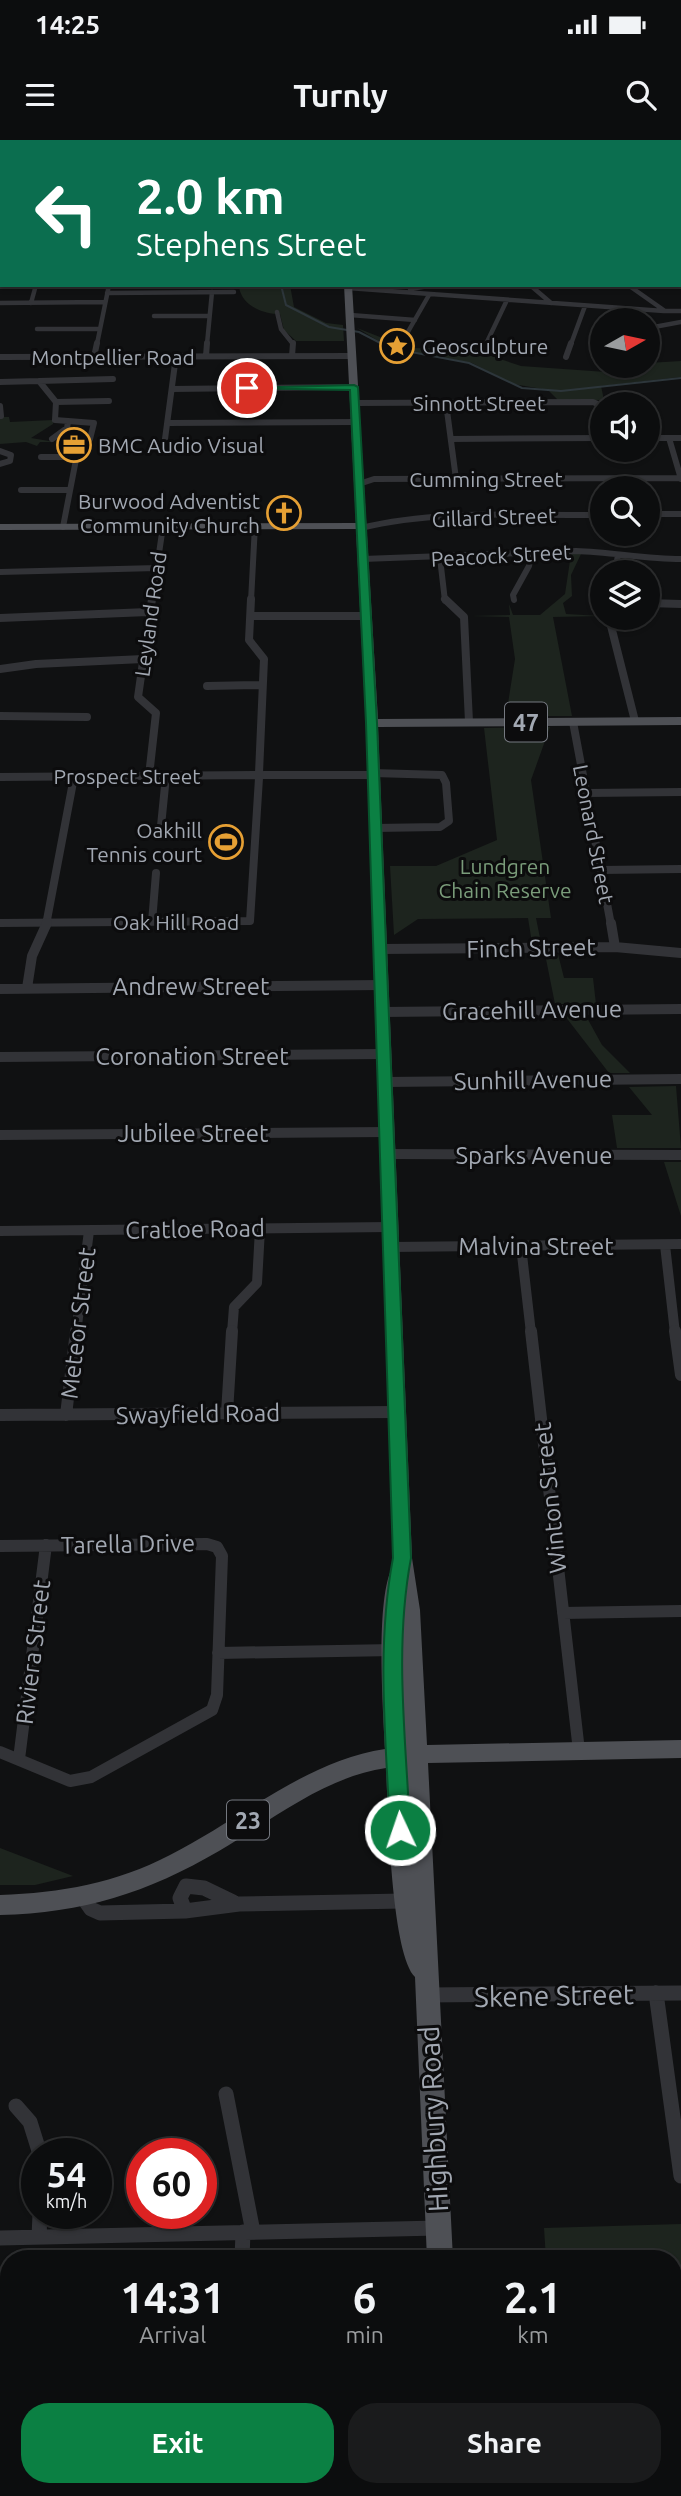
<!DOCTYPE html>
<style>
:root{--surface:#0c0d0e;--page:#1a1b1c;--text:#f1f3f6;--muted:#9a9c9e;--line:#2c2d2e;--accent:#0b8043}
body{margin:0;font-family:Ubuntu,sans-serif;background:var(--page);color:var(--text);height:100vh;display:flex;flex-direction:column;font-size:26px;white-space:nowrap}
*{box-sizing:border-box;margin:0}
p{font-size:23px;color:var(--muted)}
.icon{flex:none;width:38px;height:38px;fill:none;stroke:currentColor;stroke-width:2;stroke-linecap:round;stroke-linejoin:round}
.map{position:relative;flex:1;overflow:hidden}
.side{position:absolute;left:0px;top:2110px;width:682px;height:247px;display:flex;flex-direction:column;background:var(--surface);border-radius:28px 28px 0 0;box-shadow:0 2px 5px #0004,0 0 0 2px var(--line)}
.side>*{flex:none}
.guide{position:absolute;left:0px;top:0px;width:682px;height:147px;box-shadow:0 2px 5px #0004,0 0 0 2px var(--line);background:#0b6e4f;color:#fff;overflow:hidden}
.needle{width:46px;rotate:81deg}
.controls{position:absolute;left:590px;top:168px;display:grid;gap:14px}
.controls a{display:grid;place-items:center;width:70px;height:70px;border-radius:50%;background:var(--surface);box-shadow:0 2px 5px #0004,0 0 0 2px var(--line);font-size:35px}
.speed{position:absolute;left:21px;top:1998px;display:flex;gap:14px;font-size:35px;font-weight:700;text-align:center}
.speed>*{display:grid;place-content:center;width:91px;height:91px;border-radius:50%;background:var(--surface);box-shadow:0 2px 5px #0004,0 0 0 2px var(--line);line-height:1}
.speed small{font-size:18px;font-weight:400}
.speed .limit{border:10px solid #d22;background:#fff;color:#111}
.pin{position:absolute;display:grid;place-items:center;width:60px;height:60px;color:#fff;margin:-30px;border:4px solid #fff;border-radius:50%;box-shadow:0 2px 7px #0007}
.me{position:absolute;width:77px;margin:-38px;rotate:357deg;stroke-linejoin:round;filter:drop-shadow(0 0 5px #0008)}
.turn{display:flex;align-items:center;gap:24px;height:147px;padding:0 21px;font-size:32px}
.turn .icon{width:91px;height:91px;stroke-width:2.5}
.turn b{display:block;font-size:49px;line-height:60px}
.eta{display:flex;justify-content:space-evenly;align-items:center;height:119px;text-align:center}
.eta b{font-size:42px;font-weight:700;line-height:49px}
.cta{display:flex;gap:14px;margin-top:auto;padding:14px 21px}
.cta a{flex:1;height:80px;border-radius:28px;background:var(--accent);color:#fff;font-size:28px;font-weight:700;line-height:80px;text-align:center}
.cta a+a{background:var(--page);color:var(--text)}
.status{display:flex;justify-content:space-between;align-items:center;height:49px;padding:0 35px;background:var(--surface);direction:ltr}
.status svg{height:19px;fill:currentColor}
header{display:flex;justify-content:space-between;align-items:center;height:91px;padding:0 21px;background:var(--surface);font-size:32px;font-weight:700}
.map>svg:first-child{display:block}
</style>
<div class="status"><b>14:25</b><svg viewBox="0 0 49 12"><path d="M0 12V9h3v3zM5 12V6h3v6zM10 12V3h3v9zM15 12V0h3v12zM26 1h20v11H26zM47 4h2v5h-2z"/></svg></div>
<header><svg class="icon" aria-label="menu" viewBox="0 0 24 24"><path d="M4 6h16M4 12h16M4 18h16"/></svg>Turnly<svg class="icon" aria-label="search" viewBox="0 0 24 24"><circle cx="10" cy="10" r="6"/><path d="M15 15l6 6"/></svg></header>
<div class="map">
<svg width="681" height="2356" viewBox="0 0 681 2356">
<rect width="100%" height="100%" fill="#101112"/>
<path fill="#1d241e" d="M 233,145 L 290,145 L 294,167 L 326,183 L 343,185 L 344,201 L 296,201 L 284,190 L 280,174 C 263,174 242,166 239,147 Z
M 357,188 L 408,208 L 481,209 L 482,213 L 521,226 L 606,232 L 607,226 L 648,226 L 648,223 L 681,221 L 681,237 L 601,246 L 604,260 L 559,261 L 548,250 L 513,244 L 472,223 L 390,208 Z
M 0,277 L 9,277 L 10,282 L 53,280 L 53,284 L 31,298 L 55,302 L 40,302 L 37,306 L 26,302 L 0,304 Z
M 571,414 L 581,414 L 571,435 L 572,456 L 563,463 L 566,474 L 601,476 L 553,477 L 572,576 L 506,576 L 515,519 L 509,477 L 471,476 L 510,475 L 509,464 L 513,475 L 540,475 L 565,454 Z
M 550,587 L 531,640 L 551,778 L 536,778 L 541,803 L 532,803 L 528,778 L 418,779 L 394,795 L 390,726 L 436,726 L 497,700 L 484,588 Z
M 545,814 L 558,814 L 564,838 L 593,838 L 596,864 L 555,864 Z
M 565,876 L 586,876 L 602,905 L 630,933 L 609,933 Z
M 676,946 L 681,1008 L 617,1008 L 612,975 L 652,975 L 629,947 Z
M 664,1022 L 681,1022 L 681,1076 Z
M 0,1708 L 73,1736 L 35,1745 L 0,1745 Z
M 681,2084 L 681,2356 L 567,2356 L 566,2349 L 674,2348 L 674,2119 L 546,2119 L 544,2088 Z"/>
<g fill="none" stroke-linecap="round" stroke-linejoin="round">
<path stroke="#2d363b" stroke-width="2" d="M 281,145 L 286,165 L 329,187 L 359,192 L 390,208 L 469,223 L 522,248 L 561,251 L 681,238"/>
<path stroke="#323337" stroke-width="4.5" d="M 530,145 L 551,163
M 628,145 L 665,171
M 348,148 L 664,171
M 410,149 L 435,145
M 107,153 L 234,152
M 0,163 L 105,162
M 31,163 L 36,145
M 664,171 L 681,171
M 277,172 L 281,189 L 293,204
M 350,175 L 415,180
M 154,176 L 209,176
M 37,189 L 99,189
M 97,204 L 109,145
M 207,204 L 212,152
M 401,204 L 429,155
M 486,204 L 507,160
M 571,204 L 585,166
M 649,204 L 654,187 L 681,182"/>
<path stroke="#323337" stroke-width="6" d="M 401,205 L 402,203
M 648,208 L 650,203
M 484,209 L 487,203
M 206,216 L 207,203
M 292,216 L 293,203
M 0,217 L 352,216
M 94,217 L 97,203
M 566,217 L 571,203
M 39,241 L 113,239
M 0,242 L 39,241 L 56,262 L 55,280 L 94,283 L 90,299
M 172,249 L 354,247
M 56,262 L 109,261
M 355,263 L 593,262 L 602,266
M 446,263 L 456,339
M 0,266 L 1,276
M 168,283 L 356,282
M 648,298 L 681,298
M 669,298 L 681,339
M 52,299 L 67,288 L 68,282
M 165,299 L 176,216
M 451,299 L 602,298
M 0,311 L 11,315 L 10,321 L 0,324
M 41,317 L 77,317
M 359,344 L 374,339 L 681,338
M 21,350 L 69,350
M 648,374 L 681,374
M 63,387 L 79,304
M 361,388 C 438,369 523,376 602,375
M 440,418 L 445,461
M 363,419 L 576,411 C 612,412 645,419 681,419
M 0,432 L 157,428
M 615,432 L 618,415
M 514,460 L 513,455 L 529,426 L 532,411
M 152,461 L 163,386
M 251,461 L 255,385"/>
<path stroke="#323337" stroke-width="8" d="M 251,459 L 249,500 L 264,519 L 259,633
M 445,459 L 464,477 L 469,582
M 648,463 L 681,464
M 251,476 L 366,476
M 0,478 L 148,472
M 609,478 L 635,581
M 0,529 L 36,524 L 143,519
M 207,546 L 262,545
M 0,576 L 87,577
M 573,582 L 611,785
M 373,633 L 442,635 L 446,643 L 449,681 L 440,687 L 375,688
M 264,635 L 373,635
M 149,636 L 156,573 L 138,557 L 152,459
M 0,637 L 255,635
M 587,653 L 681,652
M 161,686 L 166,636
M 601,730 L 681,729
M 152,782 L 156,733
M 0,783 L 250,781 L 259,638
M 46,785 L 74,637"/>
<path stroke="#323337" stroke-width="10" d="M 611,783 L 615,807
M 380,809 L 615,807 L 681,813
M 27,848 L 32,816 L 47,783
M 0,849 L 382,845
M 382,872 L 681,869
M 0,917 L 384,914
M 385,942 L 681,939
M 0,995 L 387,992
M 387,1014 L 681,1015
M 0,1091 L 390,1087
M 665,1105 L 675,1193
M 521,1106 L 531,1193
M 391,1107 L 681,1104
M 76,1193 L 89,1091
M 232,1193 L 234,1167 L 257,1143 L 260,1089"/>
<path stroke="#323337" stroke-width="12" d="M 531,1191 L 579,1611
M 675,1191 L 681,1235
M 227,1273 L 232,1191
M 0,1275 L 396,1272
M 66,1275 L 76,1191
M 0,1406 L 207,1404 L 217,1407 L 222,1416 L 217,1555 L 212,1570 L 91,1637 L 70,1641 L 0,1612
M 563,1473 L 681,1471
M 218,1513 L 394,1510
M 19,1619 L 46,1405"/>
<path stroke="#323337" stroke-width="15" d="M 84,1759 L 91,1769 L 100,1773 L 185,1771 L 239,1764 L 404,1761
M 185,1771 L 180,1758 L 186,1746 L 204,1748 L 233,1762
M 656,1853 L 681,2036
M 426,1855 L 681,1853
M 226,1954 L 253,2092
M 16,1966 L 30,1982 L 40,2014
M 39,2097 L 40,2074
M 0,2098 L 438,2088
M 242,2119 L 243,2092
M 106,2356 L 199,2354 L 222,2348"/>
<path fill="#4e5055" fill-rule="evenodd" d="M 339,0 L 345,0 L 345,2 L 339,2 Z
M 344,145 L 352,145 L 378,579 L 681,577 L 681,585 L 378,587 L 412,1418 L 420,1470 L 427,1605 L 681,1600 L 681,1618 L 428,1623 L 453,2119 L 427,2119 L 415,1837 C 391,1813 388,1667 386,1628 C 324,1637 271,1681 219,1711 C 147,1753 83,1773 0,1775 L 0,1755 C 61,1753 116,1743 170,1715 C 240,1680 305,1621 385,1609 C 383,1570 375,1457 393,1426 L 366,588 L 356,389 L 0,390 L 0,384 L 356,383 Z
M 439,2348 L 467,2348 L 467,2356 L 439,2356 Z"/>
<path fill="#5e6167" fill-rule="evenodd" d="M 546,0 L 554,0 L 555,2 L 547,2 Z"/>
</g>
<path fill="#0b8043" stroke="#07532c" stroke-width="2" d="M 354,245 L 358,247 L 377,583 L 411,1418 C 394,1508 406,1599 410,1690 L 408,1696 L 400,1699 L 393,1696 L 390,1690 C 386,1599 376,1508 393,1418 L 366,583 L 350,250 L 243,248 Z"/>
<defs>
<g id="sight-ring" transform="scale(1.75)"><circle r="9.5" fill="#0c0c0d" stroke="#e6a034" stroke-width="1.5"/><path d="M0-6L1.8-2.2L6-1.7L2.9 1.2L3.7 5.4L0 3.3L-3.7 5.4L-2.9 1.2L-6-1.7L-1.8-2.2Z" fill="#e6a034"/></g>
<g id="office-ring" transform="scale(1.75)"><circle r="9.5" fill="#0c0c0d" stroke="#e6a034" stroke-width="1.5"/><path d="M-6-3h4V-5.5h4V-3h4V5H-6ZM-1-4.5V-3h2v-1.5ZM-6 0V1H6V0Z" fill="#e6a034"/></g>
<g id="church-ring" transform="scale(1.75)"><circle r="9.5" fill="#0c0c0d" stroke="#e6a034" stroke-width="1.5"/><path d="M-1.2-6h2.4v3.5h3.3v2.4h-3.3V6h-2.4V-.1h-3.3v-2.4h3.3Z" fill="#e6a034"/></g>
<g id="stadium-ring" transform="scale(1.75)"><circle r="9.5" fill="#0c0c0d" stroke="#e6a034" stroke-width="1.5"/><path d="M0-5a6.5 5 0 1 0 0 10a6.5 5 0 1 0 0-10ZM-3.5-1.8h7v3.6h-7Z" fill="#e6a034"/></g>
</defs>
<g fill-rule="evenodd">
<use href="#sight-ring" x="397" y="206"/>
<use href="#office-ring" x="74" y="305"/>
<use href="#church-ring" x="284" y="373"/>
<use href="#stadium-ring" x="226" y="702"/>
</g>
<g text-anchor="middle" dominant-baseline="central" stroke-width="6" stroke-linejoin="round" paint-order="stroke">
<g font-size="21" fill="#a2a8b2" stroke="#0c0c0d" text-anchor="start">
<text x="422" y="206">Geosculpture</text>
<text x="98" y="305">BMC Audio Visual</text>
<text x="260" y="361" text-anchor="end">Burwood Adventist<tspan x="260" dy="24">Community Church</tspan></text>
<text x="202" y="690" text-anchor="end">Oakhill<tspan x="202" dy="24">Tennis court</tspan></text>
</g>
<g font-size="21" fill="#a2a8b2" stroke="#0c0c0d">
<text x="113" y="217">Montpellier Road</text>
<text x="479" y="263">Sinnott Street</text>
<text x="486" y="339">Cumming Street</text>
<text transform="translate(494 377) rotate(-2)">Gillard Street</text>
<text transform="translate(501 415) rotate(-3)">Peacock Street</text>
<text transform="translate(150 474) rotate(-82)">Leyland Road</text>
<text x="127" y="636">Prospect Street</text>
<text transform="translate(594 694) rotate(79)">Leonard Street</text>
<text x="176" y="782">Oak Hill Road</text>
</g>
<g font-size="21" fill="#7a9c7a" stroke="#0c0c0d">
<text x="505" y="726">Lundgren<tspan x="505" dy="24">Chain Reserve</tspan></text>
</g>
<g fill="#0c0c0d" stroke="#757980" stroke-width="2">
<rect x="505" y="562.5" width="42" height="39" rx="5"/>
<rect x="227" y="1660.5" width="42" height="39" rx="5"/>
</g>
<g font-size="23" font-weight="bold" fill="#a2a8b2">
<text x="526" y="582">47</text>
<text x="248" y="1680">23</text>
</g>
<g font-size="24" fill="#a2a8b2" stroke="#0c0c0d">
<text transform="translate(531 808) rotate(-1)">Finch Street</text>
<text x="191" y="846">Andrew Street</text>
<text transform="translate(532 870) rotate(-1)">Gracehill Avenue</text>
<text x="192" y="916">Coronation Street</text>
<text transform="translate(533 940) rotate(-1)">Sunhill Avenue</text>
<text x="193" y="993">Jubilee Street</text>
<text x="534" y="1015">Sparks Avenue</text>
<text transform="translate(195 1089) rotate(-1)">Cratloe Road</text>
<text x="536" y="1106">Malvina Street</text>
<text transform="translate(78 1183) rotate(-83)">Meteor Street</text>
<text transform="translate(198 1274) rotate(-1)">Swayfield Road</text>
<text transform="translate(550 1358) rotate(-96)">Winton Street</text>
<text transform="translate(128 1404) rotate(-1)">Tarella Drive</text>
<text transform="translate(33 1512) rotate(-83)">Riviera Street</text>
</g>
<g font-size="28" fill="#a2a8b2" stroke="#0c0c0d">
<text transform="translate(554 1855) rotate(-1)">Skene Street</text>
<text transform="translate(433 1979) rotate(-93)">Highbury Road</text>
</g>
</g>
</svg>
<div class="controls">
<a><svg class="needle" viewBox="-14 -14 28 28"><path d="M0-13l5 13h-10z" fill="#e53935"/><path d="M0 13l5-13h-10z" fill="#9a9c9e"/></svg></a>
<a><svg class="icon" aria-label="sound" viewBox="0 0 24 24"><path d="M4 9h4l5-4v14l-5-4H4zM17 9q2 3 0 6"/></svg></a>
<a><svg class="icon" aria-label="search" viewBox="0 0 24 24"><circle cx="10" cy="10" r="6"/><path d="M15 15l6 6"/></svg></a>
<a><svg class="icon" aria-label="layers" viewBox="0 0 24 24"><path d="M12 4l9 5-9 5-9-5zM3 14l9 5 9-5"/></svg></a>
</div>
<div class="speed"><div>54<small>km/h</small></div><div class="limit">60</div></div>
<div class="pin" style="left:247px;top:248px;background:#d93025"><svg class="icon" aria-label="arrive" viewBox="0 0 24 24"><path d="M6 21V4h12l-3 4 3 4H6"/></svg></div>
<svg class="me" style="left:400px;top:1690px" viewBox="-20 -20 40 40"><circle r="17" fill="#0b8043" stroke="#fff" stroke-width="3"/><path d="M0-11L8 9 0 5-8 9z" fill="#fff"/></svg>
<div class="guide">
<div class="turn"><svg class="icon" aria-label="left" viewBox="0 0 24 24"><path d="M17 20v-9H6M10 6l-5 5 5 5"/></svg><div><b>2.0 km</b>Stephens Street</div></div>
</div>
<section class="side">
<div class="eta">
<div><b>14:31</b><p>Arrival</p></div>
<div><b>6</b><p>min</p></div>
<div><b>2.1</b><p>km</p></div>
</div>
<div class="cta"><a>Exit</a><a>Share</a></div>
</section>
</div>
